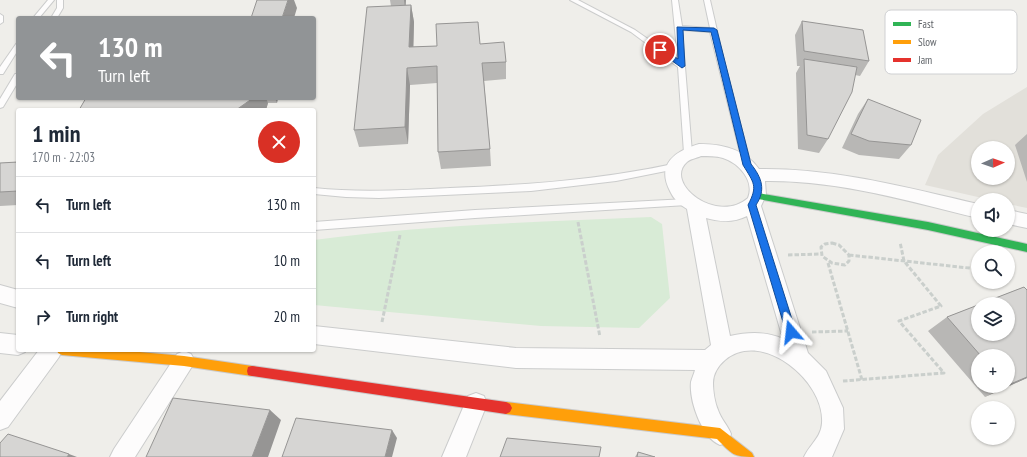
<!DOCTYPE html>
<meta charset="utf-8">
<style>
:root{--surface:#fff;--page:#f6f6f7;--text:#1f2937;--muted:#747a83;--line:#e0e1e3}
body{margin:0;font-family:"PT Sans Narrow",sans-serif;background:var(--page);color:var(--text);height:100vh;display:flex;flex-direction:column;font-size:15px;white-space:nowrap}
*{box-sizing:border-box;margin:0}
p{font-size:13px;color:var(--muted)}
.icon{flex:none;width:22px;height:22px;fill:none;stroke:currentColor;stroke-width:2;stroke-linecap:round;stroke-linejoin:round}
.map{position:relative;flex:1;overflow:hidden}
.panel{position:absolute;left:16px;top:108px;width:300px;height:244px;display:flex;flex-direction:column;background:var(--surface);border-radius:4px;box-shadow:0 1px 3px #0004}
.panel>*{flex:none}
.hud{position:absolute;left:16px;top:16px;width:300px;height:84px;border-radius:4px;box-shadow:0 1px 3px #0004;background:#919496;color:#fff;overflow:hidden}
.needle{width:26px;rotate:88deg}
.tools{position:absolute;left:971px;top:141px;display:grid;gap:8px}
.tools a{display:grid;place-items:center;width:44px;height:44px;border-radius:50%;background:var(--surface);box-shadow:0 1px 3px #0004;font-size:20px}
.pin{position:absolute;display:grid;place-items:center;width:34px;height:34px;color:#fff;margin:-17px;border:2px solid #fff;border-radius:50%;box-shadow:0 1px 4px #0007}
.me{position:absolute;width:44px;margin:-22px;rotate:343deg;stroke-linejoin:round;filter:drop-shadow(0 0 3px #0008)}
.turn{display:flex;align-items:center;gap:14px;height:84px;padding:0 16px;font-size:18px}
.turn .icon{width:52px;height:52px;stroke-width:2.5}
.turn b{display:block;font-size:28px;line-height:34px}
.round{display:grid;place-items:center;flex:none;width:42px;height:42px;border-radius:21px;background:var(--page)}
.headline{display:flex;align-items:center;justify-content:space-between;height:68px;padding:0 16px}
h1{font-size:24px;font-weight:700;line-height:30px}
ul{padding:0;list-style:none}
li{display:flex;align-items:center;gap:12px;height:56px;padding:0 16px;border-top:1px solid var(--line)}
li div{flex:1}
li b{display:block;font-size:15px}
li em{font-style:normal}
.map>svg:first-child{display:block}
</style>
<div class="map">
<svg width="1027" height="457" viewBox="0 0 1027 457">
<rect width="100%" height="100%" fill="#efeeea"/>
<path fill="#e2e0da" fill-rule="evenodd" d="M 1027,87 L 1027,208 L 1008,204 L 1008,200 L 991,200 L 925,185 L 938,155 L 983,114 ZM 978,148 L 1008,148 L 1008,178 L 978,178 Z"/>
<path fill="#d8ebd6" d="M 651,217 L 662,224 L 670,298 L 639,328 L 541,326 L 314,305 L 314,240 C 424,225 539,222 651,217 Z"/>
<g fill="none" stroke-linecap="round" stroke-linejoin="round">
<g stroke="#cbcccc" stroke-width="2">
<path id="lane" d="M 48,0 L 54,0 L 39,18 L 33,18 Z
M 57,0 L 63,0 L 63,8 L 57,18 L 51,18 L 57,8 Z
M 570,0 L 578,0 L 635,30 L 678,60 L 672,0 L 678,0 L 682,26 L 710,28 L 704,0 L 710,0 L 724,61 L 751,165 L 750,167 L 744,167 L 743,165 L 710,32 L 682,30 L 692,153 L 688,156 L 684,153 L 678,67 L 631,32 Z
M 0,14 L 3,16 L 3,22 L 0,24 Z
M 18,43 L 18,50 L 3,74 L 0,74 L 0,67 L 16,44 Z
M 15,74 L 18,74 L 18,82 L 3,107 L 0,108 L 0,99 Z
M 673,164 L 677,167 L 676,169 L 616,181 L 531,191 L 379,198 L 346,197 L 314,194 L 314,188 C 360,193 405,190 450,188 C 525,185 599,180 673,164 Z
M 687,199 L 691,202 L 687,205 L 475,218 L 314,230 L 314,222 L 475,210 Z"/>
</g>
<g stroke="#cbcccc" stroke-width="2">
<path id="street" d="M 699,144 C 722,144 745,149 759,169 C 834,168 905,187 978,204 L 978,218 C 908,201 838,180 765,181 L 766,195 L 761,206 L 808,353 L 826,371 L 843,408 L 844,429 L 832,457 L 804,457 C 810,444 821,438 822,423 C 825,381 762,329 725,360 C 718,366 713,374 713,383 C 713,391 715,403 718,410 C 721,419 728,426 731,434 L 728,442 L 720,445 C 702,438 689,401 691,382 C 692,378 694,374 695,370 L 516,368 L 314,344 L 314,326 L 516,348 L 705,350 L 711,345 L 687,209 C 680,205 673,198 670,191 C 656,164 675,151 699,144 ZM 701,156 C 708,156 716,156 723,158 C 739,163 755,181 748,198 C 717,225 663,183 687,162 C 690,159 697,158 701,156 ZM 747,216 L 783,339 C 766,331 748,332 730,336 L 706,218 C 720,222 733,223 747,216 Z
M 1008,210 L 1027,214 L 1027,228 L 1008,224 Z
M 0,285 L 18,290 L 18,308 L 0,303 Z
M 0,333 L 18,335 L 18,350 L 26,350 L 25,352 L 18,355 L 0,353 Z
M 39,350 L 62,350 L 59,357 L 8,427 L 0,430 L 0,401 Z
M 184,351 L 191,354 L 195,361 L 191,368 L 135,457 L 110,457 L 114,449 L 177,354 Z
M 476,393 L 484,396 L 487,404 L 466,457 L 442,457 L 468,396 Z"/>
</g>
<g stroke="#cacacb" stroke-width="2">
<path id="fast" d="M 758,193 L 928,222 L 1027,244 L 1027,252 L 928,230 L 758,199 L 754,196 Z"/>
</g>
<g stroke="#cacacb" stroke-width="2">
<path id="slow" d="M 57,350 L 117,350 L 184,356 L 252,366 L 256,367 L 257,371 L 256,375 L 252,376 L 184,366 L 62,355 L 58,353 Z
M 506,402 L 720,428 L 752,453 L 754,457 C 733,457 732,454 717,439 L 506,414 L 502,412 L 500,408 L 502,404 Z"/>
</g>
<g stroke="#cacacb" stroke-width="2">
<path id="jam" d="M 252,366 L 506,402 L 510,404 L 512,408 L 510,412 L 506,414 L 252,376 L 248,375 L 247,371 L 248,367 Z"/>
</g>
<path stroke="#cacfcc" stroke-width="3" stroke-dasharray="4.5 2" stroke-linecap="butt" d="M 578,222 L 600,337
M 832,243 L 839,245 L 849,255 L 849,261 L 845,265 L 832,263 L 822,256 L 821,247 L 825,244 Z
M 788,255 L 821,254
M 849,255 L 978,269
M 828,263 L 862,380
M 382,322 L 400,235
M 812,332 L 848,331
M 843,381 L 944,373 L 899,321 L 941,306 L 904,261 L 900,242"/>
<use href="#lane" fill="#fdfcfc" fill-rule="evenodd"/>
<use href="#street" fill="#fdfcfc" fill-rule="evenodd"/>
<use href="#fast" fill="#30b455" fill-rule="evenodd"/>
<use href="#slow" fill="#ff9f0a" fill-rule="evenodd"/>
<use href="#jam" fill="#e5322d" fill-rule="evenodd"/>
</g>
<path fill="#b8b7b5" fill-rule="evenodd" d="M 390,0 L 406,0 L 406,5 L 411,5 L 414,22 L 413,47 L 480,44 L 506,62 L 506,79 L 484,81 L 490,149 L 491,166 L 441,169 L 438,152 L 437,83 L 410,85 L 408,144 L 359,147 L 354,130 L 391,6 Z
M 802,21 L 869,61 L 860,76 L 855,75 L 828,139 L 819,153 L 798,149 L 796,73 L 800,66 L 797,66 L 795,35 Z
M 86,98 L 278,98 L 277,103 L 268,103 L 266,110 L 79,110 Z
M 868,99 L 911,145 L 899,159 L 859,155 L 842,148 L 858,114 Z
M 1027,134 L 1027,182 L 1015,145 Z
M 18,162 L 18,205 L 0,206 L 0,163 Z
M 1024,287 L 1027,290 L 1027,378 L 985,397 L 928,331 L 947,317 L 978,305 L 978,334 L 1008,334 L 1008,304 L 980,304 ZM 978,356 L 1008,356 L 1008,386 L 978,386 Z
M 638,452 L 655,457 L 635,457 Z"/>
<path fill="#969594" d="M 288,0 L 294,0 L 297,8 L 294,18 L 282,18 Z
M 404,0 L 406,0 L 405,8 Z
M 411,5 L 414,22 L 413,65 L 409,47 Z
M 407,68 L 410,85 L 408,144 L 405,127 Z
M 253,98 L 266,98 L 268,103 L 266,110 L 236,110 Z
M 275,98 L 278,98 L 277,103 Z
M 1027,377 L 1027,378 L 985,397 L 1006,386 L 1008,386 L 1008,385 Z
M 270,410 L 281,420 L 268,457 L 252,457 Z
M 392,430 L 397,438 L 392,457 L 385,457 Z
M 69,454 L 77,457 L 67,457 Z"/>
<path fill="#d6d5d3" stroke="#969594" d="M 257,0 L 288,0 L 282,18 L 251,18 Z
M 411,5 L 409,47 L 437,46 L 436,24 L 478,22 L 480,44 L 504,42 L 506,62 L 482,63 L 490,149 L 438,152 L 437,66 L 407,68 L 405,127 L 354,130 L 367,7 Z
M 802,21 L 863,30 L 869,61 L 804,51 Z
M 804,59 L 857,67 L 852,92 L 828,139 L 807,135 Z
M 86,98 L 253,98 L 236,110 L 79,110 Z
M 868,99 L 921,120 L 911,145 L 869,141 L 851,134 Z
M 18,162 L 18,191 L 0,192 L 0,163 Z
M 1024,287 L 1027,290 L 1027,377 L 1008,385 L 1008,356 L 981,356 L 947,317 L 978,305 L 978,334 L 1008,334 L 1008,304 L 980,304 Z
M 173,398 L 270,410 L 252,457 L 146,457 Z
M 296,418 L 392,430 L 385,457 L 282,457 Z
M 8,434 L 69,454 L 67,457 L 0,457 L 0,443 Z
M 507,438 L 601,447 L 599,457 L 500,457 Z
M 638,452 L 655,457 L 637,457 Z"/>
<path fill="#1a73e8" stroke="#114b97" d="M 677,27 L 714,28 L 717,30 L 751,164 C 762,178 766,190 756,205 L 796,332 L 794,336 L 791,337 L 787,336 L 786,332 L 748,205 C 758,186 754,183 743,165 L 711,32 L 683,30 L 685,66 L 682,68 L 657,50 L 663,49 L 678,59 Z"/>
<rect x="885" y="10" width="132" height="64" rx="6" fill="#fff" stroke="#cfd0d2" stroke-width="1"/>
<rect x="893" y="22" width="18" height="4" fill="#30b455"/>
<rect x="893" y="40" width="18" height="4" fill="#ff9f0a"/>
<rect x="893" y="58" width="18" height="4" fill="#e5322d"/>
<g font-size="11" fill="#5f6368">
<text x="918" y="28">Fast</text>
<text x="918" y="46">Slow</text>
<text x="918" y="64">Jam</text>
</g>
</svg>
<div class="tools">
<a><svg class="needle" viewBox="-14 -14 28 28"><path d="M0-13l5 13h-10z" fill="#e53935"/><path d="M0 13l5-13h-10z" fill="#747a83"/></svg></a>
<a><svg class="icon" aria-label="sound" viewBox="0 0 24 24"><path d="M4 9h4l5-4v14l-5-4H4zM17 9q2 3 0 6"/></svg></a>
<a><svg class="icon" aria-label="search" viewBox="0 0 24 24"><circle cx="10" cy="10" r="6"/><path d="M15 15l6 6"/></svg></a>
<a><svg class="icon" aria-label="layers" viewBox="0 0 24 24"><path d="M12 4l9 5-9 5-9-5zM3 14l9 5 9-5"/></svg></a>
<a>+</a>
<a>−</a>
</div>
<div class="pin" style="left:660px;top:50px;background:#d93025"><svg class="icon" aria-label="arrive" viewBox="0 0 24 24"><path d="M6 21V4h12l-3 4 3 4H6"/></svg></div>
<svg class="me" style="left:791px;top:332px" viewBox="-20 -20 40 40"><path d="M0-17L14 15 0 8-14 15z" fill="#1a73e8" stroke="#fff" stroke-width="4"/></svg>
<div class="hud">
<div class="turn"><svg class="icon" aria-label="left" viewBox="0 0 24 24"><path d="M17 20v-9H6M10 6l-5 5 5 5"/></svg><div><b>130 m</b>Turn left</div></div>
</div>
<section class="panel">
<div class="headline"><div><h1>1 min</h1><p>170 m · 22:03</p></div><a class="round" style="background:#d93025;color:#fff"><svg class="icon" aria-label="close" viewBox="0 0 24 24"><path d="M6 6l12 12M18 6L6 18"/></svg></a></div>
<ul>
<li><svg class="icon" aria-label="left" viewBox="0 0 24 24"><path d="M17 20v-9H6M10 6l-5 5 5 5"/></svg><div><b>Turn left</b></div><em>130 m</em></li>
<li><svg class="icon" aria-label="left" viewBox="0 0 24 24"><path d="M17 20v-9H6M10 6l-5 5 5 5"/></svg><div><b>Turn left</b></div><em>10 m</em></li>
<li><svg class="icon" aria-label="right" viewBox="0 0 24 24"><path d="M7 20v-9h11M14 6l5 5-5 5"/></svg><div><b>Turn right</b></div><em>20 m</em></li>
</ul>
</section>
</div>
